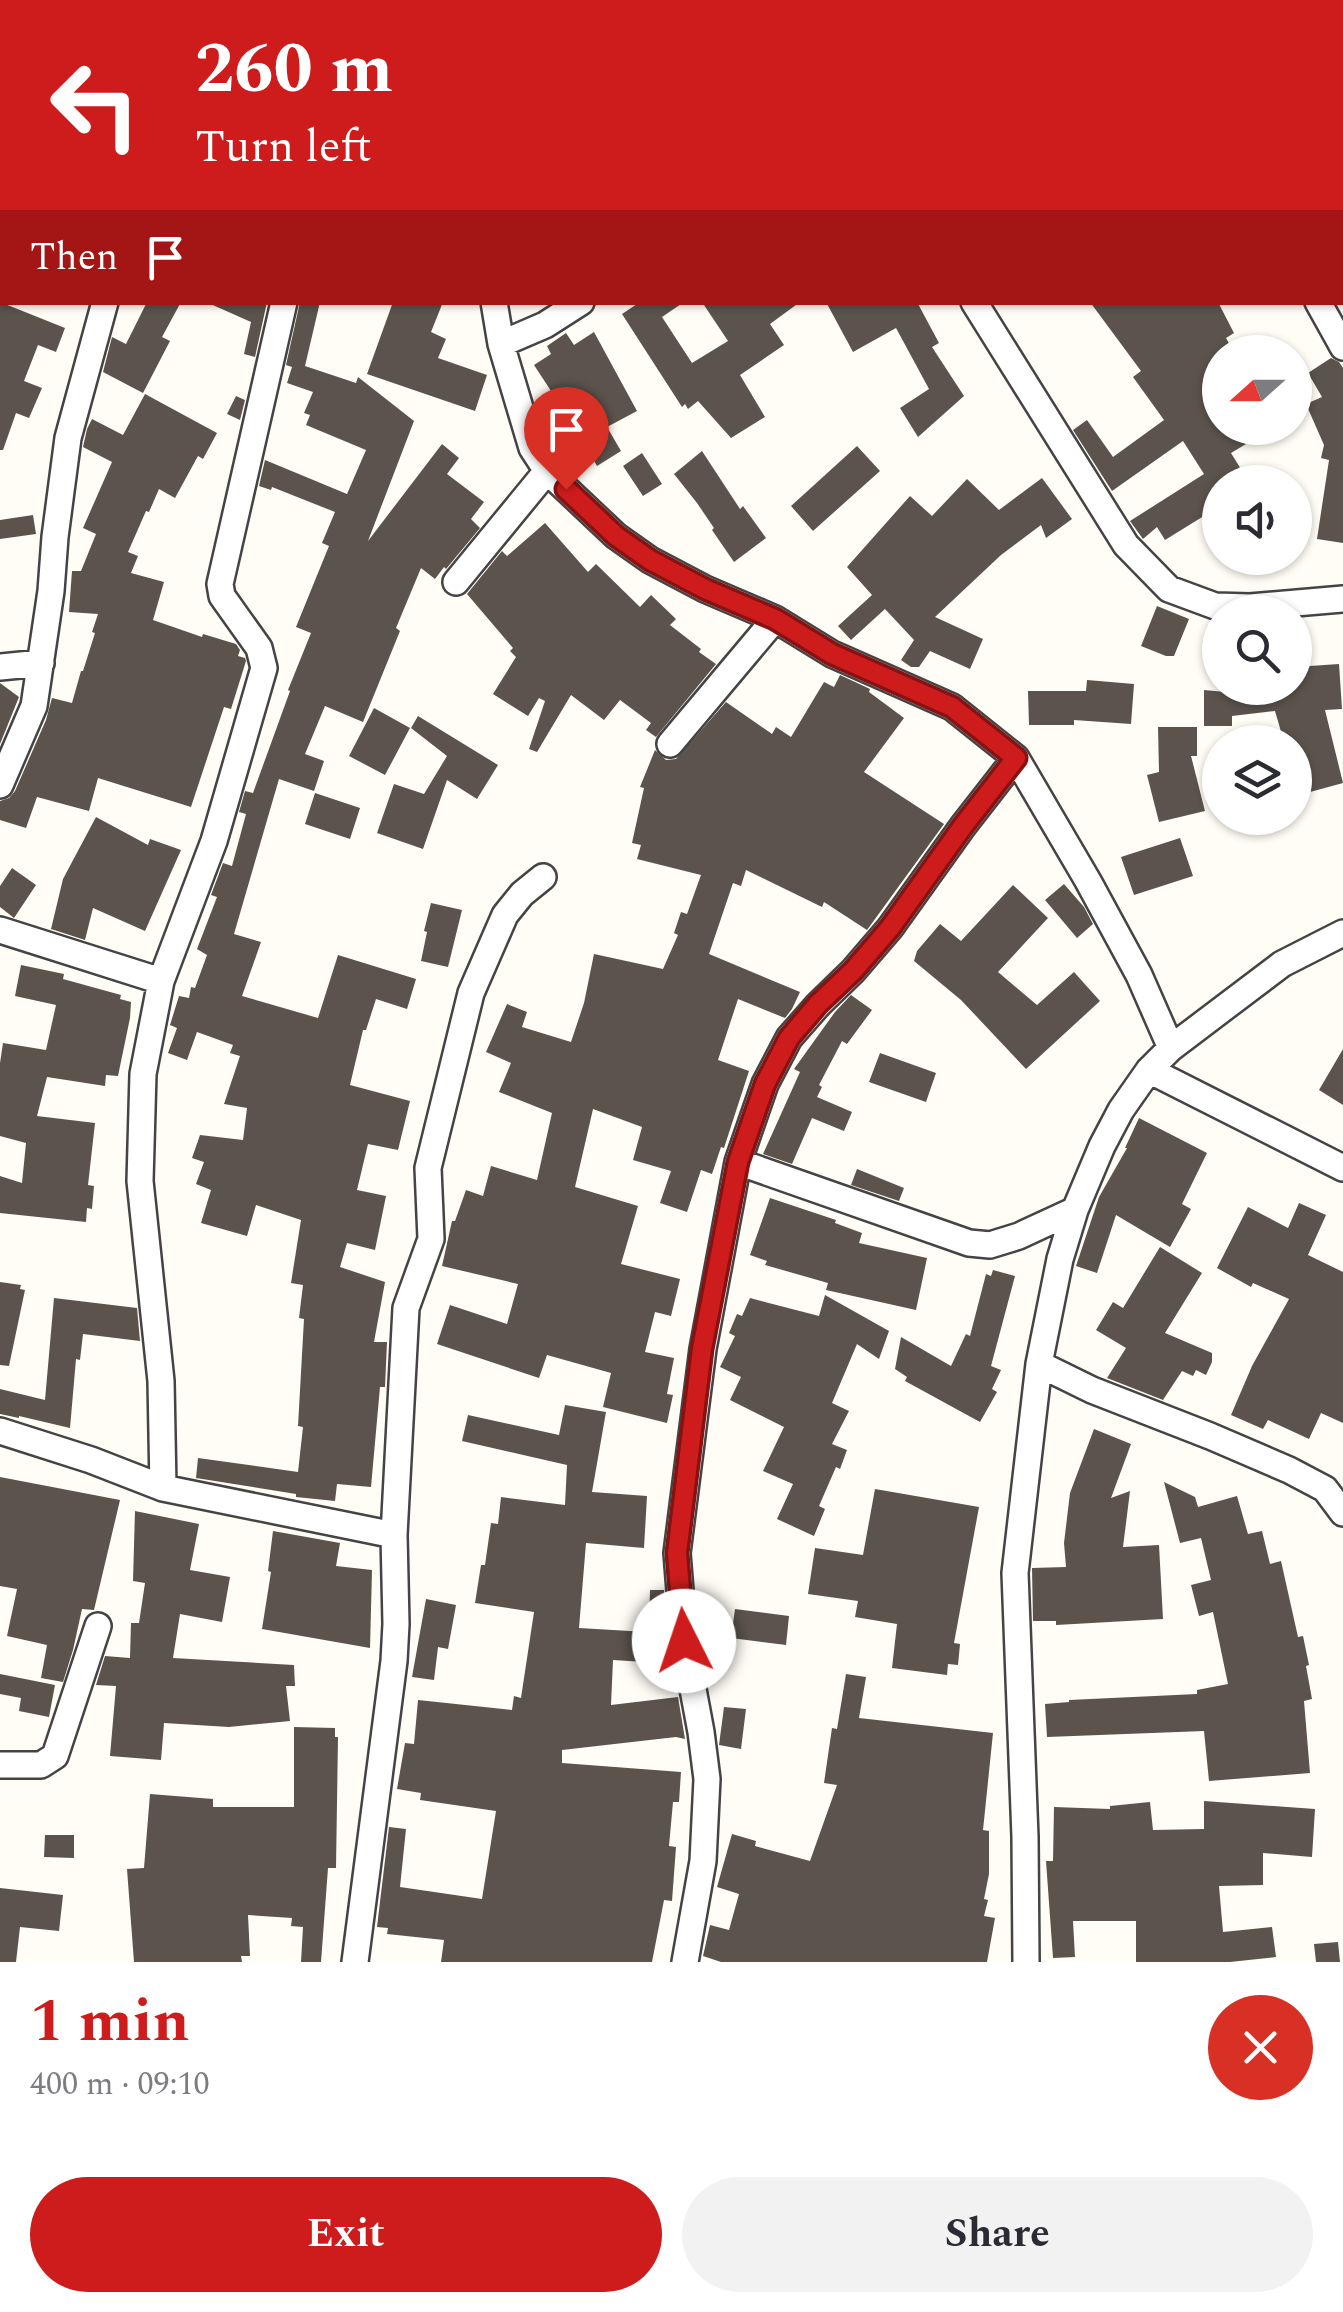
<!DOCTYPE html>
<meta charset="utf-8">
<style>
:root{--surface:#fff;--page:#f2f2f3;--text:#2b2b33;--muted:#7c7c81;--accent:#ce1c1c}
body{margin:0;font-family:Spectral,serif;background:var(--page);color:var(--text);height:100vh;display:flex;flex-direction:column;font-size:38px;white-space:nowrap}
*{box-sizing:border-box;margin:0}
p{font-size:32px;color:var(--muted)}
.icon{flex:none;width:55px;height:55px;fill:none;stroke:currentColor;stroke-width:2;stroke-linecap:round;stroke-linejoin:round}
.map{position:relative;height:1962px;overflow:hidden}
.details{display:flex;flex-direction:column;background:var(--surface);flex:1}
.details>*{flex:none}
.hud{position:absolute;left:0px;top:0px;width:1345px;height:305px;box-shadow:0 2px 8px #0004;background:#ce1c1c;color:#fff;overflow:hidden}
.needle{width:65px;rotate:249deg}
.controls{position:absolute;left:1202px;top:335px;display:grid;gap:20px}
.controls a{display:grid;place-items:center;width:110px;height:110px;border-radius:50%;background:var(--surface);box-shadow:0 2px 8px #0004;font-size:50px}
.pin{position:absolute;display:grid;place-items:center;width:85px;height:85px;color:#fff;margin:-102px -42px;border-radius:50% 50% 50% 0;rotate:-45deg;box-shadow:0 0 10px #0007}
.pin .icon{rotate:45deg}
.me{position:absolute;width:110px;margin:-55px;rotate:356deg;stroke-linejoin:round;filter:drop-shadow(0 0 8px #0008)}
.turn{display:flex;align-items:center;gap:35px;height:210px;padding:0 30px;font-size:45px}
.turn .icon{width:130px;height:130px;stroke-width:2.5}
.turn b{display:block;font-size:70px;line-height:85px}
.then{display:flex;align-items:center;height:95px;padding:0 30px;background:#0003;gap:20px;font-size:38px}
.round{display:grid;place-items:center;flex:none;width:105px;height:105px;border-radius:52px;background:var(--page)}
.overview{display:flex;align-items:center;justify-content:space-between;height:170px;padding:0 30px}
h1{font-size:60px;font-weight:700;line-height:75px;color:var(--accent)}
.cta{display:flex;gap:20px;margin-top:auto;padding:20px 30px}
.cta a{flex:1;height:115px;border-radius:60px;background:var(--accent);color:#fff;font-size:40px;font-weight:700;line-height:115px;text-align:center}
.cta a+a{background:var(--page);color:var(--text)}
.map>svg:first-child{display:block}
</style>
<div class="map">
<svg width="1343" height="1962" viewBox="0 0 1343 1962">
<rect width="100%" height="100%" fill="#fffdf5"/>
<path fill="#5b534c" d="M 0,302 L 65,328 L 56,352 L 38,345 L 24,381 L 42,388 L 29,418 L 16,413 L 3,450 L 0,450 Z
M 147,302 L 181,302 L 162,337 L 170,341 L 143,393 L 103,372 L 112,337 L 126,344 Z
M 206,302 L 267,302 L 255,357 L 244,354 L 251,322 Z
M 300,302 L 320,302 L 305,366 L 356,383 L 358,377 L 414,421 L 368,541 L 442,444 L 459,458 L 447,474 L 484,502 L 471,519 L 480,528 L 446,569 L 444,567 L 435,579 L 421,568 L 396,628 L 400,631 L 363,722 L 325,706 L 305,754 L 324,761 L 314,791 L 279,779 L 234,934 L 261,942 L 242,996 L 318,1018 L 338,955 L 416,979 L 407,1009 L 376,999 L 366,1030 L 363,1030 L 350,1085 L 410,1101 L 398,1150 L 368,1144 L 357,1190 L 386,1196 L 375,1250 L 347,1243 L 340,1267 L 385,1282 L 374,1342 L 387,1342 L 385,1387 L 380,1387 L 371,1487 L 337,1484 L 335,1501 L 296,1497 L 296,1494 L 196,1478 L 198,1458 L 298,1472 L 303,1427 L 298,1426 L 304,1319 L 299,1318 L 303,1285 L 291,1283 L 301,1220 L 256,1205 L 247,1236 L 201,1223 L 211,1190 L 196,1184 L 204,1162 L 192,1158 L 200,1135 L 243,1140 L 247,1108 L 224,1104 L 240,1056 L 230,1053 L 233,1045 L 197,1032 L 187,1060 L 168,1053 L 177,1028 L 170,1025 L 179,996 L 189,998 L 191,987 L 195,988 L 207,955 L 197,949 L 217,897 L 211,895 L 223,863 L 232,866 L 246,814 L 239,812 L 245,791 L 253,793 L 290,691 L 288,690 L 311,633 L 296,627 L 329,546 L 322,543 L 335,512 L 272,487 L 271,490 L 259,486 L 265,460 L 347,494 L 366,450 L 306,425 L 310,415 L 304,413 L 313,392 L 287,383 L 292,367 L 286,365 Z
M 393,302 L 443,302 L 431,332 L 446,339 L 438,358 L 487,375 L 475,411 L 367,374 Z
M 640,302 L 684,302 L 662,317 L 692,363 L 728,341 L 702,302 L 800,302 L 770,324 L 784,345 L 740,375 L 765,417 L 731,438 L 698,401 L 688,409 L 685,404 L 682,407 L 622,314 Z
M 826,302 L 917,302 L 939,343 L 932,347 L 964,396 L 918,437 L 900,408 L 929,389 L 896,328 L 853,352 Z
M 1090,302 L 1218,302 L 1234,333 L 1226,338 L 1234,352 L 1220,352 L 1220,428 L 1273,428 L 1231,453 L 1249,482 L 1220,482 L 1220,506 L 1165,540 L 1157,527 L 1143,539 L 1130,521 L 1204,474 L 1183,441 L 1112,491 L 1073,430 L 1087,420 L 1113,457 L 1164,420 L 1133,377 L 1141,371 Z
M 594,332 L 637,411 L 607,427 L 621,451 L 597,466 L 588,450 L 564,465 L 547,441 L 536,405 L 553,394 L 534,365 L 551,354 L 547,346 L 566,333 L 574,345 Z
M 1331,358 L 1339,362 L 1343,368 L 1343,543 L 1317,539 L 1329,460 L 1321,458 L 1324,445 L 1306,404 L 1322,397 L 1308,373 Z
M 145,394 L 217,433 L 203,459 L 198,456 L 175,498 L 159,489 L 149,512 L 146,511 L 128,552 L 138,556 L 131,573 L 164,582 L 153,620 L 202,637 L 203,634 L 236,644 L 240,650 L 238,656 L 245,658 L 246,661 L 231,709 L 224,707 L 191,807 L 98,778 L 89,811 L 37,797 L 26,828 L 0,820 L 0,801 L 9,798 L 15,791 L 46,720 L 52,698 L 72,703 L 81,671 L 83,671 L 95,633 L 92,632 L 98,614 L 69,612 L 72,571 L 81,571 L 96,534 L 83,528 L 112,462 L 83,447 L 87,429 L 92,419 L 123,435 Z
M 236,396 L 245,400 L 240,420 L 227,414 Z
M 857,446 L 880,471 L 813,531 L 791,506 Z
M 702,451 L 740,509 L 743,506 L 766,538 L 734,562 L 712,530 L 714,528 L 697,503 L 674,474 Z
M 642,453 L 662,484 L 643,496 L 623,466 Z
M 1042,478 L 1072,519 L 1046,538 L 1041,525 L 1001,555 L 935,617 L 983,639 L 970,669 L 930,651 L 919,667 L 911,667 L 901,660 L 914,640 L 885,609 L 851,640 L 838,626 L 872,595 L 847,567 L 910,496 L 932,516 L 967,479 L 999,510 Z
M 33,515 L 36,534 L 0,539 L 0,520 Z
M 545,523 L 588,572 L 596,564 L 640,607 L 651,595 L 676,619 L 670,625 L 701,649 L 699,652 L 716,664 L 656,737 L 646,730 L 651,723 L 620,700 L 604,720 L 571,695 L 537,752 L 529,749 L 545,701 L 539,698 L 528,716 L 493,694 L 516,657 L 510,651 L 513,648 L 467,594 L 502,551 L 507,556 Z
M 1157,606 L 1189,619 L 1174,656 L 1166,656 L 1141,646 Z
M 1339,664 L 1342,709 L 1325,710 L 1343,783 L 1299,795 L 1295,781 L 1295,742 L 1284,742 L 1275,711 L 1232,716 L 1232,726 L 1204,726 L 1204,690 L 1268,696 L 1270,688 L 1295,688 L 1295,667 Z
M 840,675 L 870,689 L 869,692 L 904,718 L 864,772 L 944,824 L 867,930 L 824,902 L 822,907 L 746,870 L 741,886 L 733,883 L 709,954 L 800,992 L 792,1009 L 785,1018 L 738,999 L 718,1060 L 749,1071 L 724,1148 L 721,1147 L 712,1174 L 701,1170 L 687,1212 L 660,1203 L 671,1171 L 633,1160 L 642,1127 L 593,1109 L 575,1187 L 638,1206 L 621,1264 L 680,1279 L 671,1316 L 655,1312 L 645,1352 L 674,1358 L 667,1394 L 673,1395 L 667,1423 L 603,1407 L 611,1373 L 547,1355 L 539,1378 L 437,1344 L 450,1305 L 507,1324 L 518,1284 L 442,1266 L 452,1221 L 455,1221 L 466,1190 L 483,1196 L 491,1166 L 537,1180 L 552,1113 L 499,1092 L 511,1063 L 486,1052 L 507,1004 L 527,1012 L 522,1027 L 571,1042 L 584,1003 L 594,954 L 663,969 L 678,935 L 674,933 L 681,912 L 687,914 L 701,875 L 637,859 L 641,845 L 632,843 L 644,788 L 640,787 L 655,750 L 666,760 L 676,759 L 726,702 L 772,734 L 776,727 L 791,737 L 824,682 L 834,687 Z
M 1087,680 L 1134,684 L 1131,724 L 1074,720 L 1074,725 L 1029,725 L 1028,691 L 1086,691 Z
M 0,683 L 19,697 L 0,744 Z
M 374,708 L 410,728 L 385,775 L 349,756 Z
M 418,716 L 498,765 L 477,799 L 447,780 L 423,849 L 377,833 L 394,784 L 424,794 L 447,756 L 411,728 Z
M 1158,727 L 1197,727 L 1197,756 L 1191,756 L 1205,811 L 1159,822 L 1147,775 L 1159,772 Z
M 315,793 L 360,808 L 350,839 L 305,824 Z
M 96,817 L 148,845 L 150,839 L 181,850 L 145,931 L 93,908 L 85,940 L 51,929 L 63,879 Z
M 1180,838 L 1193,876 L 1134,895 L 1121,857 Z
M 12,868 L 36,885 L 14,918 L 0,907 L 0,886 Z
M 1064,884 L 1084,907 L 1093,924 L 1077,938 L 1045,900 Z
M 1013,885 L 1048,918 L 998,972 L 1037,1005 L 1074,972 L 1100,1001 L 1026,1069 L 961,1000 L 914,961 L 917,951 L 940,924 L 961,941 Z
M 431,903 L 462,910 L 448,967 L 421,961 L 427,932 L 424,931 Z
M 21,965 L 64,974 L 63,979 L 121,995 L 120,999 L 131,1002 L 130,1018 L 118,1076 L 106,1075 L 105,1086 L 47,1077 L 37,1116 L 95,1123 L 88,1185 L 94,1186 L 92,1209 L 87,1208 L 86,1222 L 0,1213 L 0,1176 L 22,1183 L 26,1143 L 0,1136 L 0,1063 L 3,1043 L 46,1050 L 56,1005 L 15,996 Z
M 851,995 L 872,1010 L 847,1044 L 842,1041 L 819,1085 L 822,1087 L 817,1097 L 852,1112 L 844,1131 L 812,1118 L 792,1164 L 763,1154 L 800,1072 L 794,1069 L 835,1012 Z
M 1343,1049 L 1343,1105 L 1319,1090 Z
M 880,1053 L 936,1073 L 926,1102 L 869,1082 Z
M 1139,1118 L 1207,1153 L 1182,1204 L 1191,1209 L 1170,1247 L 1116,1215 L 1097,1273 L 1076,1266 L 1099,1197 L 1127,1148 L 1125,1148 Z
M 857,1169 L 904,1188 L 899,1201 L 851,1185 Z
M 770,1198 L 836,1220 L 835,1223 L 862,1233 L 859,1243 L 927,1258 L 916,1310 L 826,1290 L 828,1283 L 765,1265 L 767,1261 L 750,1255 Z
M 1299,1203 L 1326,1215 L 1308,1255 L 1343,1272 L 1343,1423 L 1321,1413 L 1309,1439 L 1268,1420 L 1263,1429 L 1231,1415 L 1252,1366 L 1289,1299 L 1253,1283 L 1251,1287 L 1217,1268 L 1248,1207 L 1288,1228 Z
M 1160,1247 L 1202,1273 L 1165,1333 L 1212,1353 L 1212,1362 L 1206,1375 L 1196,1370 L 1193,1376 L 1182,1371 L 1163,1400 L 1107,1378 L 1126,1348 L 1096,1330 L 1113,1302 L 1123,1308 Z
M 993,1270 L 1015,1276 L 991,1366 L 1001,1370 L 992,1389 L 997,1392 L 980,1422 L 905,1381 L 907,1377 L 895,1369 L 901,1337 L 951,1366 L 966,1334 L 970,1336 L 986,1274 L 991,1276 Z
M 0,1282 L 21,1285 L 20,1289 L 25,1290 L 9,1366 L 0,1365 Z
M 825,1295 L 889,1331 L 879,1359 L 857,1344 L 832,1403 L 849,1411 L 832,1444 L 847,1450 L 840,1469 L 836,1467 L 819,1506 L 825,1509 L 814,1536 L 777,1519 L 793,1484 L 763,1471 L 784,1427 L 730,1400 L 741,1377 L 720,1367 L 735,1336 L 729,1333 L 737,1314 L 742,1316 L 750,1298 L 819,1316 Z
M 54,1298 L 137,1308 L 140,1341 L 83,1334 L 80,1360 L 76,1359 L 70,1428 L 19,1416 L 19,1418 L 0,1414 L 0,1389 L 45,1400 Z
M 565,1405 L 606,1412 L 592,1492 L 647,1496 L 644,1548 L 586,1543 L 579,1628 L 647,1632 L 645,1662 L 613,1660 L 611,1705 L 678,1697 L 685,1739 L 676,1737 L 562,1750 L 562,1763 L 681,1772 L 679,1802 L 673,1802 L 669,1846 L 676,1847 L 672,1901 L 664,1900 L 652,1962 L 441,1962 L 444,1940 L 387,1934 L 388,1928 L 377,1927 L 389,1827 L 406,1829 L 400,1887 L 482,1899 L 496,1811 L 420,1800 L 421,1793 L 397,1789 L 405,1743 L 414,1744 L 418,1700 L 512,1710 L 514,1696 L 521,1698 L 534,1612 L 475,1603 L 481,1565 L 485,1565 L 491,1523 L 498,1524 L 501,1497 L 565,1505 L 567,1465 L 462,1441 L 468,1415 L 559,1435 Z
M 1094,1429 L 1131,1444 L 1111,1498 L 1130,1491 L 1123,1547 L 1159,1545 L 1163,1619 L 1056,1625 L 1056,1621 L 1033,1621 L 1032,1568 L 1066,1567 L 1064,1543 L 1070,1493 Z
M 0,1477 L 120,1500 L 94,1610 L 82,1609 L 73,1650 L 63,1682 L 41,1678 L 47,1645 L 7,1636 L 17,1589 L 0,1586 Z
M 1164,1482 L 1195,1497 L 1198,1507 L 1237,1496 L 1248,1534 L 1262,1531 L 1270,1564 L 1281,1561 L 1298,1637 L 1303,1636 L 1309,1665 L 1306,1666 L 1312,1699 L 1304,1701 L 1310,1773 L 1209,1781 L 1204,1731 L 1047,1737 L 1045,1704 L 1069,1702 L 1069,1700 L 1197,1694 L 1197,1690 L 1228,1684 L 1213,1612 L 1199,1616 L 1191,1585 L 1211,1580 L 1201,1538 L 1180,1543 Z
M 875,1489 L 979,1507 L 954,1643 L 960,1644 L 958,1665 L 948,1664 L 947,1675 L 892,1668 L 897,1624 L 855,1617 L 858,1601 L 808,1594 L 815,1548 L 863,1555 Z
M 135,1511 L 199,1524 L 190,1570 L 230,1577 L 222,1622 L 180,1614 L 173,1658 L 294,1665 L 295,1686 L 286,1686 L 290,1721 L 229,1727 L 164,1723 L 161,1760 L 110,1756 L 116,1686 L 96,1685 L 105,1656 L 130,1658 L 131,1623 L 139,1623 L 145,1583 L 133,1581 Z
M 273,1531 L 340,1543 L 336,1566 L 372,1570 L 370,1648 L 262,1629 L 271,1572 L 268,1571 Z
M 650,1590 L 664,1590 L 667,1628 L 649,1628 Z
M 426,1599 L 456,1605 L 448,1649 L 438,1647 L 434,1680 L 412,1677 Z
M 735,1609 L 789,1616 L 786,1645 L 731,1638 Z
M 0,1674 L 55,1685 L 49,1717 L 19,1711 L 21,1698 L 0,1694 Z
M 846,1674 L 866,1677 L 859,1718 L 993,1733 L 983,1830 L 989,1831 L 989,1874 L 984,1899 L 988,1900 L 984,1916 L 995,1918 L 987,1962 L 721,1962 L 703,1956 L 710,1925 L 729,1930 L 739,1894 L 717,1887 L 732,1834 L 756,1841 L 755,1846 L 810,1861 L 837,1785 L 824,1783 L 832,1728 L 837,1729 Z
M 724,1707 L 746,1709 L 741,1749 L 719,1745 Z
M 294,1727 L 335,1728 L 335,1737 L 338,1737 L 336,1868 L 328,1868 L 321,1962 L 301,1962 L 303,1927 L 291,1926 L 292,1918 L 248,1915 L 250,1956 L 241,1956 L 242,1962 L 134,1962 L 127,1869 L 144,1868 L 150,1794 L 213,1799 L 213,1807 L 294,1807 Z
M 1204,1801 L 1315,1809 L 1312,1857 L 1263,1853 L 1263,1885 L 1219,1886 L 1223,1932 L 1272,1927 L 1276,1957 L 1230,1962 L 1136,1962 L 1136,1921 L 1073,1921 L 1075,1957 L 1053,1958 L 1046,1861 L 1053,1861 L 1054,1807 L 1110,1809 L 1110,1806 L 1150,1802 L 1153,1830 L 1204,1829 Z
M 45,1835 L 74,1835 L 74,1858 L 44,1857 Z
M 0,1888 L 63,1895 L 59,1931 L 20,1927 L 16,1962 L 0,1962 Z
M 1338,1942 L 1340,1962 L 1316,1962 L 1314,1944 Z"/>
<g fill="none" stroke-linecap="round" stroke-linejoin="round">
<g stroke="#444" stroke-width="30">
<path id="minor" d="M 368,0 L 370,2
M 758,0 L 760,2
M 1133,0 L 1135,2
M 1342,67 L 1343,66
M 0,195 L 2,196
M 494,302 L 501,344 L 532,448 L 547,471 L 616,536 L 650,560 L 705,589 L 775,619 L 832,654 L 952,707 L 1016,758 L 1088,881 L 1139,975 L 1171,1048
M 974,302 L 1126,545 L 1169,589 L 1215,606 L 1250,607 L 1343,599
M 1318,302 L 1343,347
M 501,344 L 545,325 L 581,302
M 456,582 L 547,471
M 0,667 L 41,663
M 670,744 L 775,619
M 0,785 L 34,706 L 51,591 L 55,537 L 68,438 L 105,302
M 0,930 L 161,981
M 1149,1070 L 1343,1168
M 738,1162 L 969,1243 L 990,1245 L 1019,1236 L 1075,1210
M 1039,1364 L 1092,1390 L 1210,1436 L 1289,1470 L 1325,1489 L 1343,1513
M 0,1431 L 91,1460 L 163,1488 L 394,1535
M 163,1488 L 161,1381 L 140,1181 L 143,1074 L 161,981 L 214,841 L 264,668 L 259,648 L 222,596 L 220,584 L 284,302
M 0,1765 L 41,1765 L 55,1756 L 98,1626
M 355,1962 L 394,1661 L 396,1624 L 394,1535 L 406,1308 L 431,1239 L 428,1168 L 471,993 L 505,915 L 522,894 L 543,877
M 685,1962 L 703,1861 L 707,1779 L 701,1732 L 684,1641 L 677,1553 L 703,1349 L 738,1162 L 765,1084 L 789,1038 L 818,1005 L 853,971 L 890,928 L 963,826 L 1016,758
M 1026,1962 L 1025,1837 L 1015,1573 L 1039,1364 L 1060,1259 L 1075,1210 L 1102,1146 L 1121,1110 L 1149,1070 L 1171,1048 L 1282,964 L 1343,933"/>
</g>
<use href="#minor" stroke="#fff" stroke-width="25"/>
</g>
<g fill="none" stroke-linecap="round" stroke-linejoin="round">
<g stroke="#861212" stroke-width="25">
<path id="route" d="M 566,489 L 616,536 L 650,560 L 705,589 L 775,619 L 832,654 L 952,707 L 1016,758 L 963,826 L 890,928 L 853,971 L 818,1004 L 789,1038 L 765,1084 L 738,1162 L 702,1349 L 677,1553 L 684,1641"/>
</g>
<use href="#route" stroke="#ce1c1c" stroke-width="18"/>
</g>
</svg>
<div class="controls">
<a><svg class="needle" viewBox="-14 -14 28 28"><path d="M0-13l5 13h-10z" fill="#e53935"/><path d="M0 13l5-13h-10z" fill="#7c7c81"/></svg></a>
<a><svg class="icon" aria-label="sound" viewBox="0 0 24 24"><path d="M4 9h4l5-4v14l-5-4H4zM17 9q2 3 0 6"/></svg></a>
<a><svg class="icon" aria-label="search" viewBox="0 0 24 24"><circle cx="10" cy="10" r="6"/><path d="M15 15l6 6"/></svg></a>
<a><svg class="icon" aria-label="layers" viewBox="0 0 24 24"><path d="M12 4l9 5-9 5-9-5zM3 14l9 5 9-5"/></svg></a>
</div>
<div class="pin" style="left:566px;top:489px;background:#d93025"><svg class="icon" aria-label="arrive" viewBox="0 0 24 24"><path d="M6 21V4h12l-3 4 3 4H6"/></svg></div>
<svg class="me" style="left:684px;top:1641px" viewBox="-20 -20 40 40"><circle r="19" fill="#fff"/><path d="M0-13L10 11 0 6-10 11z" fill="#ce1c1c"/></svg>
<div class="hud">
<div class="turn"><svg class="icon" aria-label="left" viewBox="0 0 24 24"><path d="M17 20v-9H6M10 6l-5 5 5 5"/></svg><div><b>260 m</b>Turn left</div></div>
<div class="then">Then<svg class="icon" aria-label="arrive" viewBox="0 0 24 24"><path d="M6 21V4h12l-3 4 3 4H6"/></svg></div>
</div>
</div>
<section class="details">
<div class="overview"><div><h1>1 min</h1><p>400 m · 09:10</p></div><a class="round" style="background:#d93025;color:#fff"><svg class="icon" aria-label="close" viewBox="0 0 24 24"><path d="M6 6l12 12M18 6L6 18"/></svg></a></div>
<div class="cta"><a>Exit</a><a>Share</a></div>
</section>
